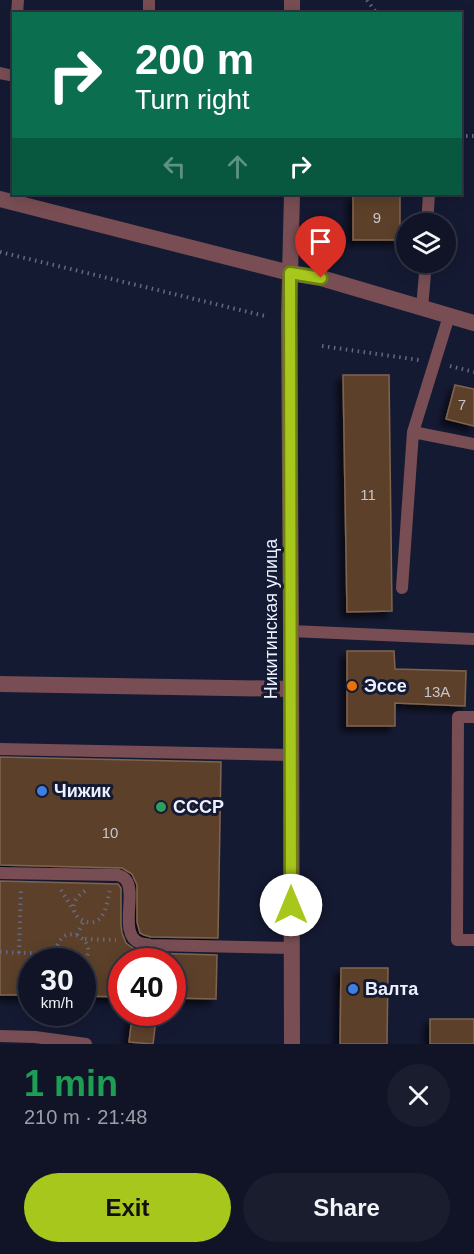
<!DOCTYPE html>
<meta charset="utf-8">
<style>
:root{--surface:#101426;--page:#191d2e;--text:#f1f3f6;--muted:#9c9ea7;--line:#303343;--accent:#a8c71c}
body{margin:0;font-family:Arial,sans-serif;background:var(--page);color:var(--text);height:100vh;display:flex;flex-direction:column;font-size:22px;white-space:nowrap}
*{box-sizing:border-box;margin:0}
p{font-size:20px;color:var(--muted)}
.icon{flex:none;width:33px;height:33px;fill:none;stroke:currentColor;stroke-width:2;stroke-linecap:round;stroke-linejoin:round}
.map{position:relative;height:1044px;overflow:hidden}
.sheet{display:flex;flex-direction:column;background:var(--surface);flex:1}
.sheet>*{flex:none}
.guide{position:absolute;left:12px;top:12px;width:450px;height:183px;border-radius:0px;box-shadow:0 3px 15px #0003,0 0 0 2px var(--line);background:#0b6e4f;color:#fff;overflow:hidden}
.fabs{position:absolute;left:396px;top:213px;display:grid;gap:12px}
.fabs a{display:grid;place-items:center;width:60px;height:60px;border-radius:50%;background:var(--surface);box-shadow:0 3px 15px #0003,0 0 0 2px var(--line);font-size:30px}
.speed{position:absolute;left:18px;top:948px;display:flex;gap:12px;font-size:30px;font-weight:700;text-align:center}
.speed>*{display:grid;place-content:center;width:78px;height:78px;border-radius:50%;background:var(--surface);box-shadow:0 3px 15px #0003,0 0 0 2px var(--line);line-height:1}
.speed small{font-size:15px;font-weight:400}
.speed .limit{border:9px solid #d22;background:#fff;color:#111}
.pin{position:absolute;display:grid;place-items:center;width:51px;height:51px;color:#fff;margin:-62px -26px;border-radius:50% 50% 50% 0;rotate:-45deg;box-shadow:0 0 6px #0007}
.pin .icon{rotate:45deg}
.me{position:absolute;width:66px;margin:-33px;rotate:0deg;stroke-linejoin:round;filter:drop-shadow(0 0 4px #0008)}
.turn{display:flex;align-items:center;gap:21px;height:126px;padding:0 24px;font-size:27px}
.turn .icon{width:78px;height:78px;stroke-width:2.5}
.turn b{display:block;font-size:42px;line-height:51px}
.lanes{display:flex;align-items:center;height:57px;padding:0 24px;background:#0003;justify-content:center;gap:30px;direction:ltr}
.lanes .off{opacity:.35}
.round{display:grid;place-items:center;flex:none;width:63px;height:63px;border-radius:32px;background:var(--page)}
.headline{display:flex;align-items:center;justify-content:space-between;height:102px;padding:0 24px}
h1{font-size:36px;font-weight:600;line-height:45px;color:#1e9e55}
.primary-button{display:flex;gap:12px;margin-top:auto;padding:12px 24px}
.primary-button a{flex:1;height:69px;border-radius:36px;background:var(--accent);color:#111;font-size:24px;font-weight:600;line-height:69px;text-align:center}
.primary-button a+a{background:var(--page);color:var(--text)}
.map>svg:first-child{display:block}
</style>
<div class="map">
<svg width="474" height="1044" viewBox="0 0 474 1044">
<defs>
<filter id="shadow"><feDropShadow dx="-5.5" dy="5.5" stdDeviation="3" flood-color="#0009"/></filter>
</defs>
<rect width="100%" height="100%" fill="#151a33"/>
<path fill="#5b412c" stroke="#80644e" stroke-width="1.5" filter="url(#shadow)" d="M 353,194 L 400,194 L 400,240 L 353,240 Z
M 343,375 L 389,375 L 392,611 L 347,612 Z
M 455,385 L 474,389 L 474,426 L 446,419 Z
M 347,651 L 394,651 L 395,669 L 466,671 L 465,706 L 395,703 L 395,726 L 347,726 Z
M 0,757 L 221,762 L 218,938 L 151,937 L 144,935 L 140,933 L 137,922 L 137,885 L 132,874 L 122,868 L 0,865 Z
M 0,881 L 118,884 L 121,888 L 121,924 L 122,933 L 126,943 L 137,951 L 150,953 L 217,955 L 216,999 L 172,998 L 172,962 L 122,962 L 122,997 L 82,996 L 82,962 L 32,962 L 32,995 L 0,995 Z
M 341,968 L 388,968 L 387,1044 L 340,1044 Z
M 132,1017 L 156,1020 L 153,1044 L 129,1042 Z
M 430,1019 L 474,1019 L 474,1044 L 430,1044 Z"/>
<g fill="none" stroke-linecap="round" stroke-linejoin="round">
<path stroke="#65697e" stroke-width="4" stroke-dasharray="1.5 4.5" stroke-linecap="butt" d="M 367,0 L 377,14
M 460,136 L 474,136
M 0,252 L 265,316
M 322,346 L 419,360
M 450,366 L 474,372
M 61,890 L 73,909
M 85,891 C 55,910 92,936 103,914 C 107,907 108,897 110,890
M 77,935 L 83,922
M 85,939 L 116,940
M 0,952 L 57,954
M 19,953 L 21,888
M 62,962 C 57,956 55,951 58,944 C 68,921 102,944 82,963"/>
<path stroke="#784e54" stroke-width="12" d="M 17,14 L 18,0
M 149,14 L 149,0
M 0,73 L 14,76
M 427,224 L 429,194
M 422,308 L 426,262
M 413,432 L 449,316
M 402,588 L 413,432 L 474,444
M 291,631 L 474,639
M 474,717 L 458,717 L 457,940 L 474,940
M 0,749 L 291,755
M 0,873 L 118,875 C 121,876 124,877 126,880 C 137,893 118,935 140,943 C 143,944 147,944 150,945 L 292,948
M 0,1036 L 35,1037 L 86,1044"/>
<path stroke="#784e54" stroke-width="16" d="M 0,684 L 291,689"/>
<path stroke="#784e54" stroke-width="16" d="M 292,0 L 292,14
M 0,199 L 290,273 L 321,278 L 474,323
M 292,1044 L 291,631 L 289,316 L 292,194"/>
</g>
<g fill="none" stroke-linecap="round" stroke-linejoin="round">
<g stroke="#6d8112" stroke-width="15">
<path id="route" d="M 291,905 L 290,273 L 321,278"/>
</g>
<use href="#route" stroke="#a8c71c" stroke-width="10"/>
</g>
<circle fill="#e8710a" stroke="#151a33" stroke-width="2" cx="352" cy="686" r="6"/>
<g fill="#3f7fe0" stroke="#151a33" stroke-width="2">
<circle cx="42" cy="791" r="6"/>
<circle cx="353" cy="989" r="6"/>
</g>
<circle fill="#2e9e5b" stroke="#151a33" stroke-width="2" cx="161" cy="807" r="6"/>
<g text-anchor="middle" dominant-baseline="central" stroke-width="6" stroke-linejoin="round" paint-order="stroke">
<g font-size="15" fill="#c8c4ca">
<text x="377" y="217">9</text>
<text x="462" y="404">7</text>
<text x="368" y="494">11</text>
<text x="437" y="691">13А</text>
<text x="110" y="832">10</text>
</g>
<g font-size="18" fill="#ecf0fe" stroke="#151a33">
<text transform="translate(271 619) rotate(-90)">Никитинская улица</text>
</g>
<g font-size="18" font-weight="bold" fill="#ecf0fe" stroke="#151a33" text-anchor="start">
<text x="364" y="686">Эссе</text>
<text x="54" y="791">Чижик</text>
<text x="173" y="807">СССР</text>
<text x="365" y="989">Валта</text>
</g>
</g>
</svg>
<div class="fabs">
<a><svg class="icon" aria-label="layers" viewBox="0 0 24 24"><path d="M12 4l9 5-9 5-9-5zM3 14l9 5 9-5"/></svg></a>
</div>
<div class="speed"><div>30<small>km/h</small></div><div class="limit">40</div></div>
<div class="pin" style="left:321px;top:278px;background:#d93025"><svg class="icon" aria-label="arrive" viewBox="0 0 24 24"><path d="M6 21V4h12l-3 4 3 4H6"/></svg></div>
<svg class="me" style="left:291px;top:905px" viewBox="-20 -20 40 40"><circle r="19" fill="#fff"/><path d="M0-13L10 11 0 6-10 11z" fill="#a8c71c"/></svg>
<div class="guide">
<div class="turn"><svg class="icon" aria-label="right" viewBox="0 0 24 24"><path d="M7 20v-9h11M14 6l5 5-5 5"/></svg><div><b>200 m</b>Turn right</div></div>
<div class="lanes"><svg class="icon off" aria-label="left" viewBox="0 0 24 24"><path d="M17 20v-9H6M10 6l-5 5 5 5"/></svg><svg class="icon off" aria-label="ahead" viewBox="0 0 24 24"><path d="M12 20V5M6 11l6-6 6 6"/></svg><svg class="icon" aria-label="right" viewBox="0 0 24 24"><path d="M7 20v-9h11M14 6l5 5-5 5"/></svg></div>
</div>
</div>
<section class="sheet">
<div class="headline"><div><h1>1 min</h1><p>210 m · 21:48</p></div><a class="round"><svg class="icon" aria-label="close" viewBox="0 0 24 24"><path d="M6 6l12 12M18 6L6 18"/></svg></a></div>
<div class="primary-button"><a>Exit</a><a>Share</a></div>
</section>
